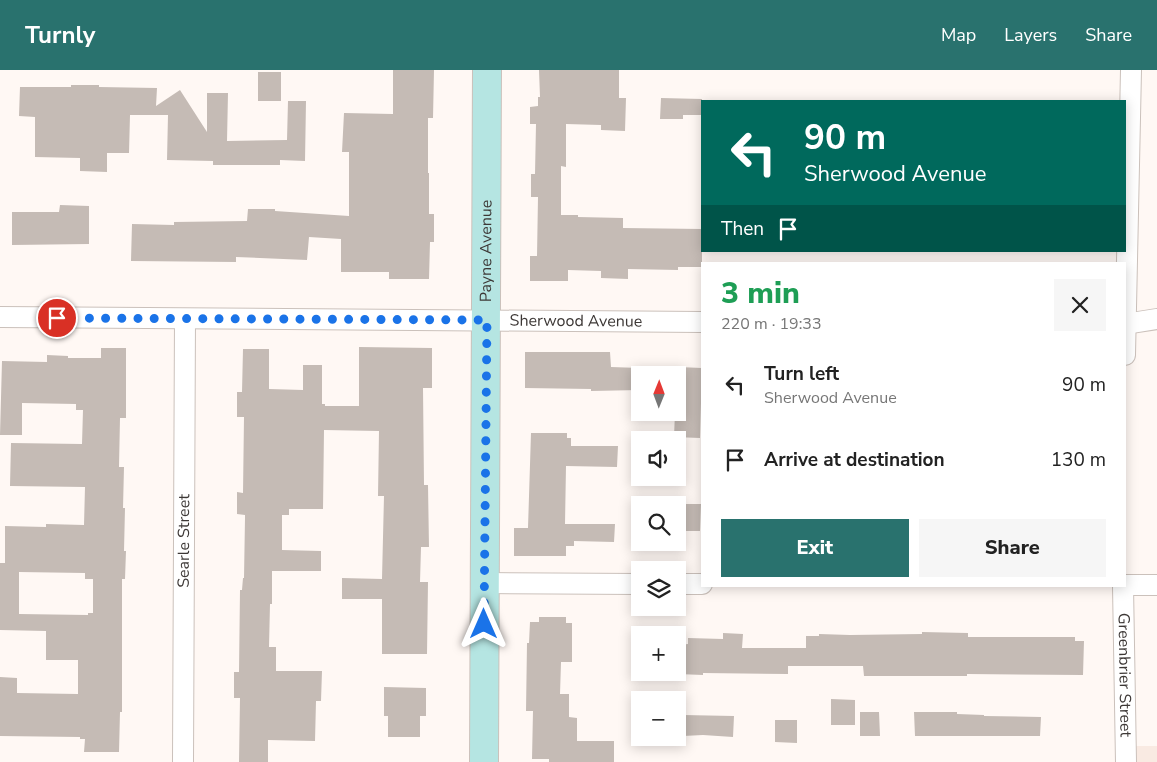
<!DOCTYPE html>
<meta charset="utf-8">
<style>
:root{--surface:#fff;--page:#f6f6f6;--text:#222;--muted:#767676;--accent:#29726e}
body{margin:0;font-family:"Nunito Sans",sans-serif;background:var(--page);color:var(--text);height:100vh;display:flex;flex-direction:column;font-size:19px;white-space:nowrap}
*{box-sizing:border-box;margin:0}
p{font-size:16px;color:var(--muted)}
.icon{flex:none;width:28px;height:28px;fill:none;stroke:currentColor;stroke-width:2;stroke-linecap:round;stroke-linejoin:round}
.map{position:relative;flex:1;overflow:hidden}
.details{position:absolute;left:701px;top:192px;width:425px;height:325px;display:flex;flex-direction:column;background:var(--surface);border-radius:0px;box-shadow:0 2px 12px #0003}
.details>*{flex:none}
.banner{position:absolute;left:701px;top:30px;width:425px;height:152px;border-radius:0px;box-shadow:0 2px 12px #0003;background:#00695c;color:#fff;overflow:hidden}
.needle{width:32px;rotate:1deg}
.tools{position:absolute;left:631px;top:296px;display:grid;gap:10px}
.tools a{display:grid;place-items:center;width:55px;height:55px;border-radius:0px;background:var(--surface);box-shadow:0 2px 12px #0003;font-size:25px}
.pin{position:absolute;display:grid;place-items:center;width:42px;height:42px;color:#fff;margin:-21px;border:2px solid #fff;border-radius:50%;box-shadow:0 1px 5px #0007}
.me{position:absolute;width:55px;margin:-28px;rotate:0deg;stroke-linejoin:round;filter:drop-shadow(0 0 4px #0008)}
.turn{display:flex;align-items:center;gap:18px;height:105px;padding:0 20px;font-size:22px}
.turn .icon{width:65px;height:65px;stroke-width:2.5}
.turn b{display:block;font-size:35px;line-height:42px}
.then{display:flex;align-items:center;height:48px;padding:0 20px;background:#0003;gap:10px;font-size:19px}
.round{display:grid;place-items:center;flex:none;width:52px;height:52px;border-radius:0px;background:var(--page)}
.overview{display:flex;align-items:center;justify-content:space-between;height:85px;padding:0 20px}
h1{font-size:30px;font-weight:800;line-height:38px;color:#1e9e55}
.action{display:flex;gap:10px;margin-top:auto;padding:10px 20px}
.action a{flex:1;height:58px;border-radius:0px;background:var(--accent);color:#fff;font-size:20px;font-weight:800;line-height:58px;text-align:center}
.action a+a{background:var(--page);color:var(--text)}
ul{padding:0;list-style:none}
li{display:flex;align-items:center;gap:15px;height:75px;padding:0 20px}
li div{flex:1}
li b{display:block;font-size:19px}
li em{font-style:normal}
header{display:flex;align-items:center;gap:30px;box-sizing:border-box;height:70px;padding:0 25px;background:var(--accent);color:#fff}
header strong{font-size:24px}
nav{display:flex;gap:28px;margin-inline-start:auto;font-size:18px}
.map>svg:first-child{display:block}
</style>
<header>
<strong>Turnly</strong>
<nav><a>Map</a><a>Layers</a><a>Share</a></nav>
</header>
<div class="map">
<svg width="1157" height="692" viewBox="0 0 1157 692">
<rect width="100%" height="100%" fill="#fff8f4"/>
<path fill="#f9eae2" d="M 1126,676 L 1157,676 L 1157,692 L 1126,692 Z"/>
<path fill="#c5bbb5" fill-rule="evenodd" d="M 393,0 L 434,0 L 433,48 L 428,48 L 428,103 L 429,103 L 429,144 L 434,144 L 434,172 L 430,172 L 429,209 L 389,209 L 389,202 L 341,202 L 341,169 L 309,167 L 307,190 L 236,187 L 236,192 L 131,191 L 132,154 L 174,155 L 174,152 L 247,151 L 248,139 L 275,139 L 275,141 L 349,146 L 349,82 L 342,82 L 344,43 L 393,44 Z
M 539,0 L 619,0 L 619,28 L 626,28 L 625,61 L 601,60 L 601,55 L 566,54 L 566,97 L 561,96 L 561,145 L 578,145 L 578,147 L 623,148 L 623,158 L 702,159 L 702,197 L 678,197 L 678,200 L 628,199 L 628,209 L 601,208 L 601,201 L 568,200 L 568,211 L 530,211 L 530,186 L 537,186 L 538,127 L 531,127 L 531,104 L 535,104 L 536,54 L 530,54 L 530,37 L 538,36 L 538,27 L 540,27 Z
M 258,2 L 281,2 L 281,31 L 258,31 Z
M 71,15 L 99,15 L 99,17 L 157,18 L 156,36 L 180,20 L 207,62 L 207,23 L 228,23 L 227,71 L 287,70 L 288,31 L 306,31 L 305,91 L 280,90 L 280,95 L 213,95 L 213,91 L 167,90 L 168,45 L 130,45 L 129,83 L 107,83 L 107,102 L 80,101 L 80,88 L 35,87 L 35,47 L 19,46 L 20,17 L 71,17 Z
M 661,28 L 702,29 L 702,45 L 683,45 L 683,49 L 660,49 Z
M 60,135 L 89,136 L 89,174 L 12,175 L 12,142 L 59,142 Z
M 359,277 L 432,278 L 432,318 L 423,318 L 424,415 L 428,415 L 429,477 L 421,477 L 420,512 L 428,512 L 427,584 L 382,584 L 382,529 L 342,529 L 342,508 L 382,509 L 384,426 L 378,426 L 379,361 L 324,360 L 323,439 L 289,439 L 289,445 L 282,445 L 282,480 L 321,481 L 321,501 L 272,501 L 272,534 L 270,534 L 269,577 L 276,577 L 276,601 L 322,601 L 321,631 L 316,631 L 315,671 L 268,670 L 268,692 L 239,692 L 240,628 L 234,628 L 234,602 L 239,602 L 240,520 L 242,520 L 243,508 L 244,508 L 245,448 L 245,445 L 237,444 L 237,422 L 243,423 L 244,347 L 237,347 L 237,322 L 242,322 L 243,279 L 269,279 L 269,319 L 303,320 L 303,295 L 322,295 L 322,334 L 325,334 L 325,336 L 359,336 Z
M 101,278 L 126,278 L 126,348 L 120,348 L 119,397 L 124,397 L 123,438 L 125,438 L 124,481 L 126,481 L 125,509 L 122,509 L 122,642 L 120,642 L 119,682 L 84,682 L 85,669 L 80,669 L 80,667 L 0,666 L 0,607 L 17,608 L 17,623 L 78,624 L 78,590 L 46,590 L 46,561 L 0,560 L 0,493 L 5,493 L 5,456 L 46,457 L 46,454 L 84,455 L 85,417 L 10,416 L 11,373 L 82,374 L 83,340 L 76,340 L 76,334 L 22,333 L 22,365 L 0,365 L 2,291 L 47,292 L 47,285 L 68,286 L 68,288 L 101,288 ZM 19,502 L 85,503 L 85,509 L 93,509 L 93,543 L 88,543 L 88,545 L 19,544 Z
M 525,282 L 610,282 L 611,297 L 640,298 L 640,320 L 591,321 L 591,319 L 525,318 Z
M 678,297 L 702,298 L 700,368 L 674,367 L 675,342 L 678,342 Z
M 531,363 L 567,363 L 567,368 L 571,368 L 571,376 L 618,376 L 617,397 L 566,396 L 565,454 L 615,454 L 614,472 L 574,471 L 574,476 L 566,476 L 566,486 L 514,486 L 514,458 L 528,458 Z
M 678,434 L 701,434 L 700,461 L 678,461 Z
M 539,547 L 566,547 L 566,553 L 572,553 L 572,592 L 561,592 L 560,624 L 569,624 L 569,647 L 577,648 L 577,671 L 614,671 L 614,692 L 549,692 L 549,689 L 532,689 L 533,641 L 526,641 L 527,573 L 529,573 L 530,552 L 539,552 Z
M 922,562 L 968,563 L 968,567 L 1075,567 L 1075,571 L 1084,571 L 1083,605 L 967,604 L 967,606 L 864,606 L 863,596 L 788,596 L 788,604 L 703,603 L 703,605 L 678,604 L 678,575 L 688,574 L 688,568 L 723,569 L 723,563 L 743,564 L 742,578 L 806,578 L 806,566 L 819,566 L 819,564 L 850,565 L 922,564 Z
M 384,617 L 426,618 L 426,646 L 420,646 L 420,667 L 388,667 L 388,646 L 384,646 Z
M 831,629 L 855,630 L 855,655 L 831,655 Z
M 860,642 L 879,642 L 880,666 L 860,666 Z
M 914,642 L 957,642 L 957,644 L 984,645 L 984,646 L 1041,647 L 1040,666 L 915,666 Z
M 683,645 L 734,646 L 733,667 L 703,665 L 683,666 Z
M 775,650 L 797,650 L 797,673 L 775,672 Z"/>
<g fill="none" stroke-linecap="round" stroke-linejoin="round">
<g stroke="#cbc1bb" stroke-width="22">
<g id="street">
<path id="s1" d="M 0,247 L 702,252"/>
<path d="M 1125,254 L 1157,249"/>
<path d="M 1125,285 L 1131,0"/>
<path d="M 485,513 L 640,514"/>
<path d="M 678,514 L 702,514"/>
<path d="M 1125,515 L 1157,515"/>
<path id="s2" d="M 1123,516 L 1126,692"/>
<path id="s3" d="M 183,692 L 185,249"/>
</g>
</g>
<g stroke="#cbc1bb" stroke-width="30">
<g id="secondary">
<path id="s4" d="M 484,692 L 487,0"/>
</g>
</g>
<use href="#street" stroke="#fff" stroke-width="20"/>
<use href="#secondary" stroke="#b5e5e2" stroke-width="28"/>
</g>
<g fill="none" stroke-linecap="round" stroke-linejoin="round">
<path stroke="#1a73e8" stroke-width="9" stroke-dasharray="0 16.2" d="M 57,248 L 487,250 L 484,554"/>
</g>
<g text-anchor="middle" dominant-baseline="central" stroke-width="4.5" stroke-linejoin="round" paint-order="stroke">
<g font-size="16" fill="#3d3836" stroke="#fff">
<text stroke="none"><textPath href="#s4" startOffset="511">Payne Avenue</textPath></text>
<text stroke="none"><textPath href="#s1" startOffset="576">Sherwood Avenue</textPath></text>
<text stroke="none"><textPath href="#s3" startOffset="221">Searle Street</textPath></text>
<text stroke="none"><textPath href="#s2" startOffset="89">Greenbrier Street</textPath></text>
</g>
</g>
</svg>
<div class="tools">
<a><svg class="needle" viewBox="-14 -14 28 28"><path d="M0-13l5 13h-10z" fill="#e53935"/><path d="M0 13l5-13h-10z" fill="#767676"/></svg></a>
<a><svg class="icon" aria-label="sound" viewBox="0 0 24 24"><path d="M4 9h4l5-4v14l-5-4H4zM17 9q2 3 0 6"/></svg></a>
<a><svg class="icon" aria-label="search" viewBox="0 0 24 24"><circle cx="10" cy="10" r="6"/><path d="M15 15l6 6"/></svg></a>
<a><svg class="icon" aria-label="layers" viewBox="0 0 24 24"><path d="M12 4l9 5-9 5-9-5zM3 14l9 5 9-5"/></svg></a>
<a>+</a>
<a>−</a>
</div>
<div class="pin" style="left:57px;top:248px;background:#d93025"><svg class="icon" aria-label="arrive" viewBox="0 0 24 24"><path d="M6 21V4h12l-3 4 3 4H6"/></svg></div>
<svg class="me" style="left:484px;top:554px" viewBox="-20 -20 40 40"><path d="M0-17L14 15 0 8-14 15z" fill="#1a73e8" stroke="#fff" stroke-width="4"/></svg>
<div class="banner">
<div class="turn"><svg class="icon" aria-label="left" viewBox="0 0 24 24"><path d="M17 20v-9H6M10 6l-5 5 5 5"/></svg><div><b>90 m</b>Sherwood Avenue</div></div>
<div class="then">Then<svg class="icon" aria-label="arrive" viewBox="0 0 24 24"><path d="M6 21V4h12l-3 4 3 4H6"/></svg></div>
</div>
<section class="details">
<div class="overview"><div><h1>3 min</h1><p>220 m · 19:33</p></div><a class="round"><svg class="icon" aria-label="close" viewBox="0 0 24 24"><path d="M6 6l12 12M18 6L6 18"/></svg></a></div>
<ul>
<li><svg class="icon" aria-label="left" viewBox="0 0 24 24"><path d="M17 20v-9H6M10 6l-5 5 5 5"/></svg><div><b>Turn left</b><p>Sherwood Avenue</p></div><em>90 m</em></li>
<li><svg class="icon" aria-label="arrive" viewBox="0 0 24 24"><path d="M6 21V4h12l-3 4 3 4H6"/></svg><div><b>Arrive at destination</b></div><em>130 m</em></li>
</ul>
<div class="action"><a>Exit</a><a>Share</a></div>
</section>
</div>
